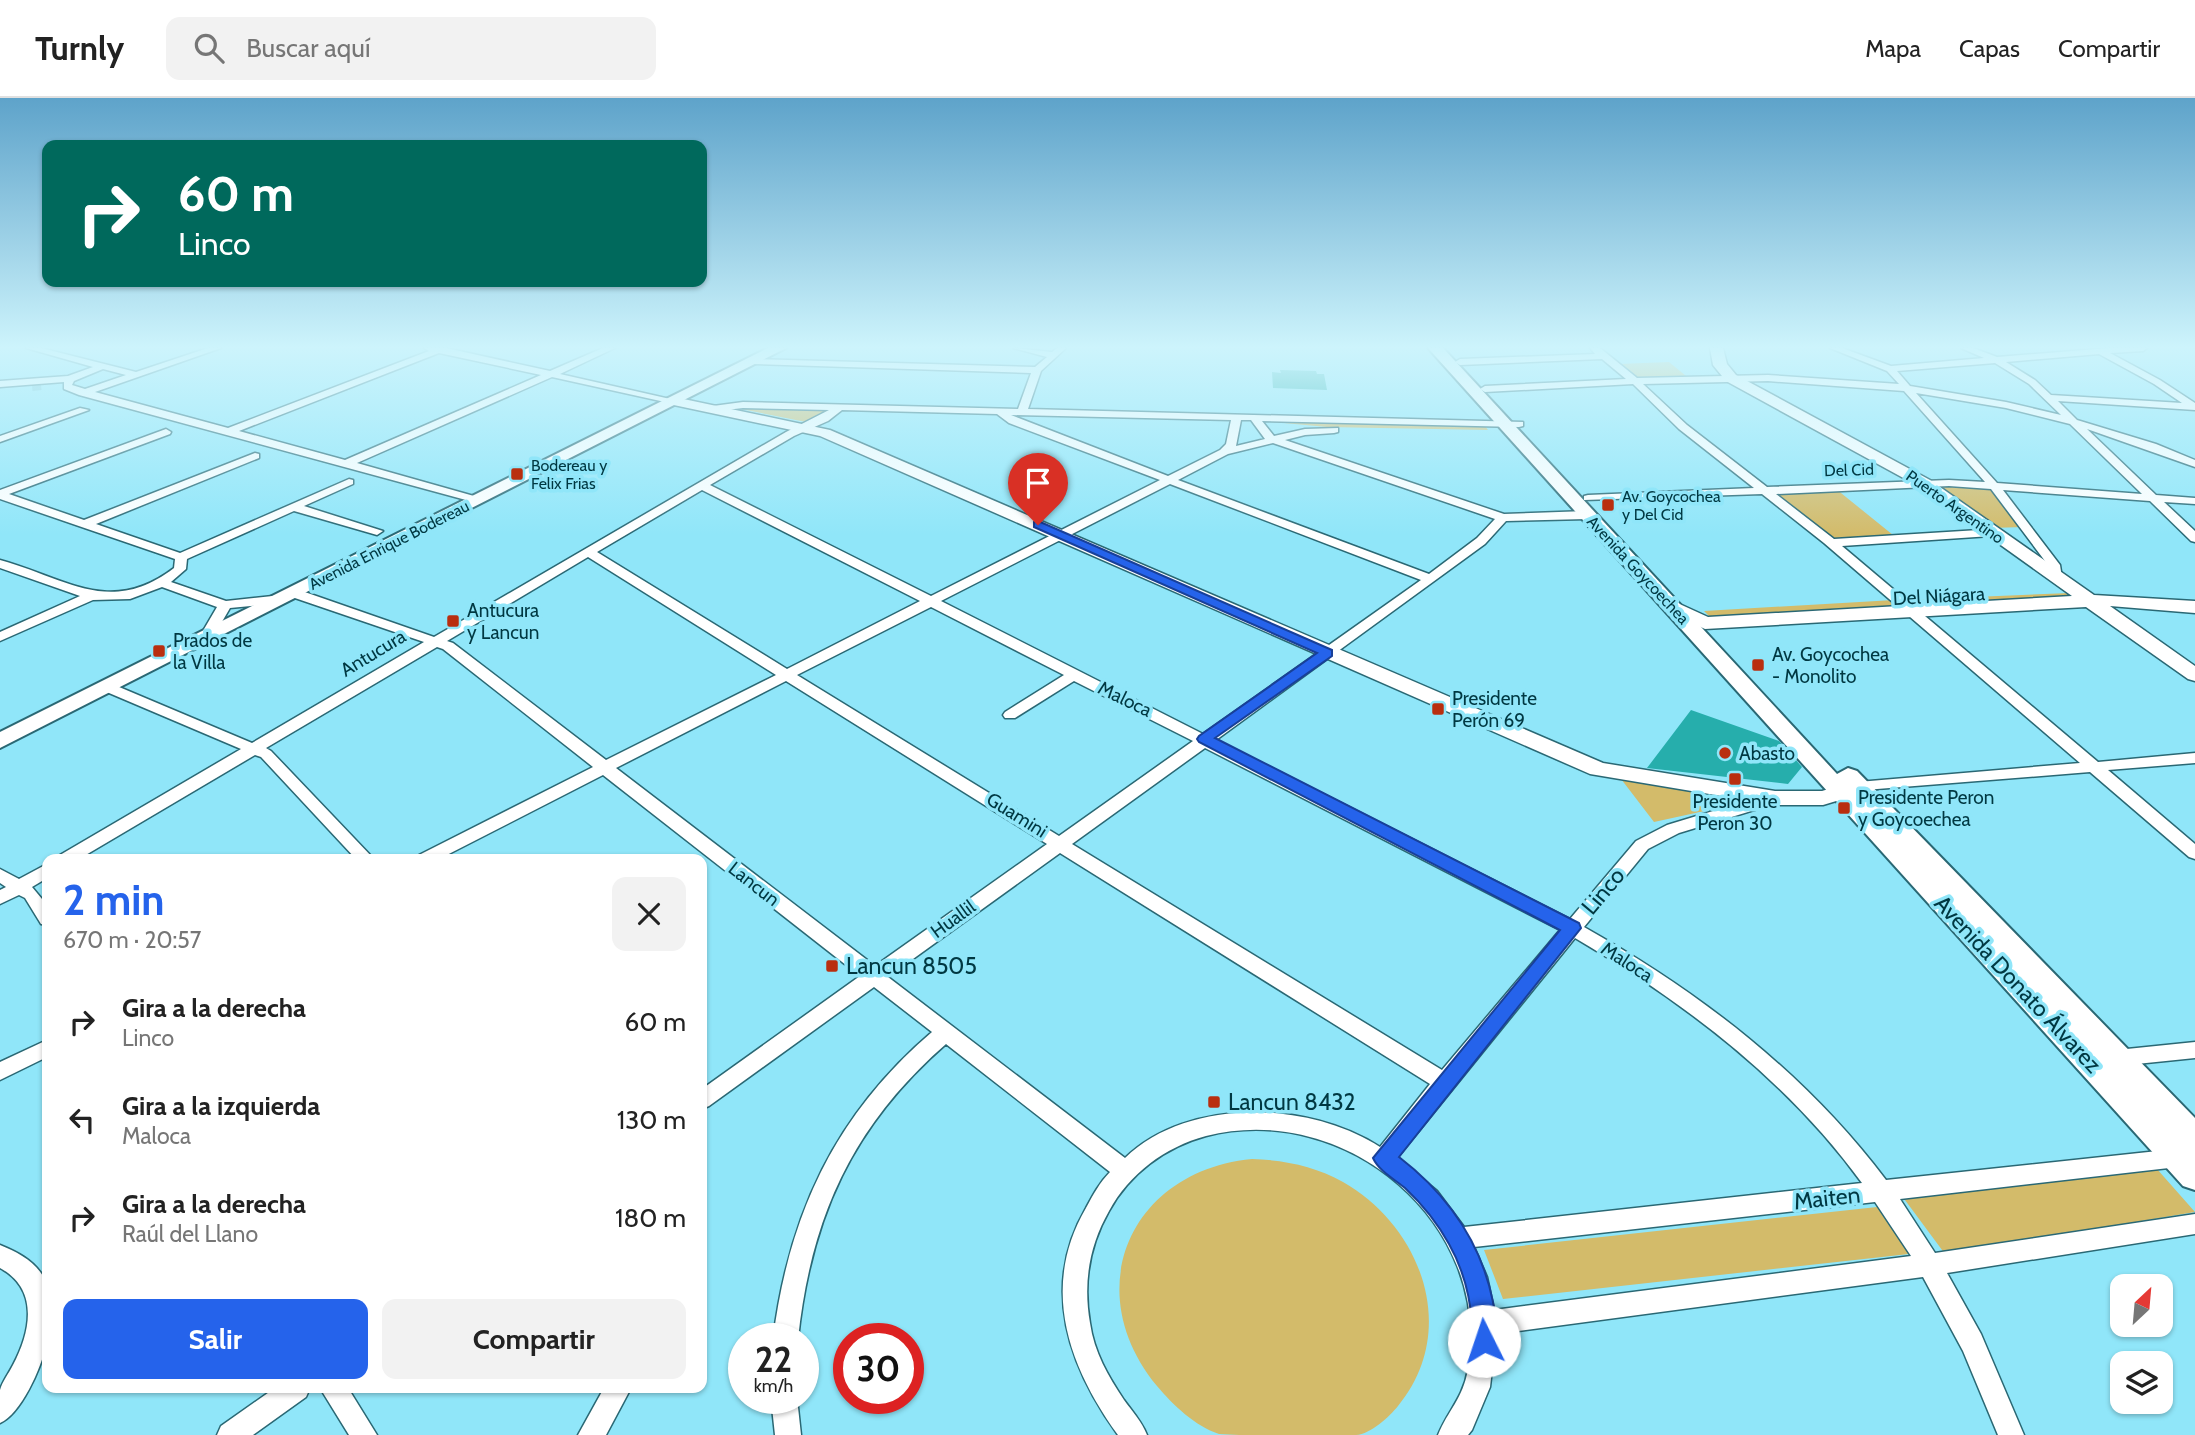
<!DOCTYPE html>
<html lang="es">
<meta charset="utf-8">
<style>
:root{--surface:#fff;--page:#f2f2f2;--text:#222;--muted:#767676;--line:#e0e0e0;--accent:#2563eb}
body{margin:0;font-family:Cabin,sans-serif;background:var(--page);color:var(--text);height:100vh;display:flex;flex-direction:column;font-size:26px;white-space:nowrap}
*{box-sizing:border-box;margin:0}
p{font-size:23px;color:var(--muted)}
.icon{flex:none;width:38px;height:38px;fill:none;stroke:currentColor;stroke-width:2;stroke-linecap:round;stroke-linejoin:round}
.map{position:relative;flex:1;overflow:hidden}
.drawer{position:absolute;left:42px;top:756px;width:665px;height:539px;display:flex;flex-direction:column;background:var(--surface);border-radius:14px;box-shadow:0 2px 5px #0004}
.drawer>*{flex:none}
.top-card{position:absolute;left:42px;top:42px;width:665px;height:147px;border-radius:14px;box-shadow:0 2px 5px #0004;background:#00695c;color:#fff;overflow:hidden}
.needle{width:46px;rotate:26deg}
.buttons{position:absolute;left:2110px;top:1176px;display:grid;gap:14px}
.buttons a{display:grid;place-items:center;width:63px;height:63px;border-radius:14px;background:var(--surface);box-shadow:0 2px 5px #0004;font-size:35px}
.speed{position:absolute;left:728px;top:1225px;display:flex;gap:14px;font-size:35px;font-weight:700;text-align:center}
.speed>*{display:grid;place-content:center;width:91px;height:91px;border-radius:50%;background:var(--surface);box-shadow:0 2px 5px #0004;line-height:1}
.speed small{font-size:18px;font-weight:400}
.speed .limit{border:10px solid #d22;background:#fff;color:#111}
.pin{position:absolute;display:grid;place-items:center;width:60px;height:60px;color:#fff;margin:-72px -30px;border-radius:50% 50% 50% 0;rotate:-45deg;box-shadow:0 0 7px #0007}
.pin .icon{rotate:45deg}
.me{position:absolute;width:77px;margin:-38px;rotate:356deg;stroke-linejoin:round;filter:drop-shadow(0 0 5px #0008)}
.turn{display:flex;align-items:center;gap:24px;height:147px;padding:0 21px;font-size:32px}
.turn .icon{width:91px;height:91px;stroke-width:2.5}
.turn b{display:block;font-size:49px;line-height:60px}
.round{display:grid;place-items:center;flex:none;width:74px;height:74px;border-radius:14px;background:var(--page)}
.headline{display:flex;align-items:center;justify-content:space-between;height:119px;padding:0 21px}
h1{font-size:42px;font-weight:700;line-height:52px;color:var(--accent)}
.cta{display:flex;gap:14px;margin-top:auto;padding:14px 21px}
.cta a{flex:1;height:80px;border-radius:14px;background:var(--accent);color:#fff;font-size:28px;font-weight:700;line-height:80px;text-align:center}
.cta a+a{background:var(--page);color:var(--text)}
ul{padding:0;list-style:none}
li{display:flex;align-items:center;gap:21px;height:98px;padding:0 21px}
li div{flex:1}
li b{display:block;font-size:26px}
li em{font-style:normal}
header{display:flex;align-items:center;gap:42px;box-sizing:border-box;height:98px;padding:0 35px;background:var(--surface);border-bottom:2px solid var(--line)}
header strong{font-size:33px}
nav{display:flex;gap:38px;margin-inline-start:auto;font-size:24px}
.search{width:490px;height:63px;background:var(--page);display:flex;align-items:center;gap:18px;box-sizing:border-box;padding:0 24px;border-radius:14px;color:var(--muted);font-size:26px}
.map>svg:first-child{display:block}
</style>
<header>
<strong>Turnly</strong>
<div class="search"><svg class="icon" aria-label="search" viewBox="0 0 24 24"><circle cx="10" cy="10" r="6"/><path d="M15 15l6 6"/></svg>Buscar aquí</div>
<nav><a>Mapa</a><a>Capas</a><a>Compartir</a></nav>
</header>
<div class="map">
<svg width="2195" height="1337" viewBox="0 0 2195 1337">
<rect width="100%" height="100%" fill="#90e6f9"/>
<path fill="#d3bb6a" d="M 1669,264 L 1691,282 L 1639,283 L 1619,266 Z
M 745,309 L 832,312 L 806,324 L 741,311 Z
M 1273,324 L 1485,328 L 1488,332 L 1327,329 Z
M 1931,386 L 1990,388 L 2024,429 L 1990,430 Z
M 1836,391 L 1893,437 L 1833,442 L 1769,393 Z
M 2070,495 L 2075,500 L 1913,511 L 1903,502 Z
M 1894,502 L 1905,512 L 1712,521 L 1704,513 Z
M 1618,677 L 1755,702 L 1654,724 Z
M 1252,1061 C 1284,1062 1315,1068 1343,1084 C 1422,1129 1460,1233 1398,1308 C 1389,1319 1371,1336 1356,1337 C 1325,1337 1292,1337 1261,1337 C 1248,1337 1231,1337 1219,1336 C 1195,1328 1173,1307 1157,1288 C 1078,1192 1130,1073 1252,1061 Z
M 2157,1071 L 2195,1114 L 1945,1156 L 1902,1098 Z
M 1877,1109 L 1909,1156 L 1503,1201 L 1484,1152 Z"/>
<path fill="#26aeac" d="M 1280,272 L 1316,273 L 1317,276 L 1324,276 L 1327,292 L 1273,290 L 1272,274 L 1281,275 Z
M 1691,612 L 1779,643 L 1802,669 L 1788,686 L 1647,670 Z"/>
<g fill="none" stroke-linecap="round" stroke-linejoin="round">
<path stroke="#73c3d4" stroke-width="10" stroke-dasharray="10 5" stroke-linecap="butt" d="M 32,288 L 41,287"/>
<g stroke="#2a6874" stroke-width="3">
<path id="street" d="M 26,250 L 41,250 L 136,274 L 208,250 L 221,250 L 95,294 L 228,330 L 429,253 L 424,250 L 446,250 L 550,273 L 603,250 L 615,250 L 560,276 L 679,303 L 674,306 L 552,279 L 357,365 L 481,400 L 483,402 L 477,405 L 79,297 L 64,291 L 64,284 L 0,289 L 0,283 L 68,278 L 93,269 ZM 439,255 L 541,277 L 345,362 L 239,333 ZM 103,271 L 126,277 L 85,291 L 72,287 L 74,283 Z
M 1013,250 L 1052,254 L 1057,250 L 1066,250 L 1041,273 L 1028,311 L 1523,324 L 1523,328 L 1519,329 L 1262,323 L 1274,338 L 1305,331 L 1338,330 L 1338,334 L 1334,335 L 1305,337 L 1285,342 L 1504,416 L 1587,413 L 1593,417 L 1587,421 L 1506,423 L 1485,446 L 1216,642 L 1570,821 L 1636,743 L 1667,727 L 1769,696 L 1781,696 L 1783,700 L 1781,704 L 1679,735 L 1648,751 L 1584,829 C 1701,895 1805,975 1886,1082 L 2195,1049 L 2195,1067 L 1900,1101 L 1935,1155 L 2195,1116 L 2195,1136 L 1947,1175 L 1981,1236 L 2024,1337 L 1998,1337 L 1963,1253 L 1923,1179 L 1496,1236 L 1490,1289 L 1472,1332 L 1468,1337 L 1438,1337 C 1448,1312 1463,1301 1468,1271 C 1493,1125 1346,1002 1206,1038 C 1165,1049 1129,1076 1109,1113 C 1089,1148 1083,1185 1090,1225 C 1094,1254 1108,1278 1124,1302 C 1132,1313 1142,1324 1147,1337 L 1118,1337 C 1068,1268 1040,1189 1086,1110 C 1093,1097 1100,1084 1110,1074 L 946,946 C 853,1027 811,1118 798,1241 L 773,1241 C 789,1116 835,1017 932,934 L 874,889 L 709,1008 L 702,1011 L 702,991 L 860,878 L 603,677 L 439,761 L 417,761 L 419,757 L 593,669 L 443,551 L 437,549 L 266,650 L 271,653 L 374,761 L 356,761 L 261,659 L 255,657 L 79,761 L 57,761 L 60,757 L 241,651 L 102,592 L 100,589 L 102,586 L 112,586 L 252,645 L 424,544 L 289,498 L 289,492 L 299,492 L 434,539 L 786,334 L 829,312 L 743,310 L 717,313 L 713,312 L 713,308 L 743,304 L 1018,311 L 1031,275 L 754,266 L 751,265 L 751,261 L 1035,269 L 1047,259 ZM 842,312 L 997,316 L 1009,325 L 1160,382 L 931,498 L 710,387 L 794,338 L 828,323 ZM 1011,317 L 1231,322 L 1226,346 L 1220,352 L 1168,378 ZM 1241,322 L 1251,322 L 1265,341 L 1236,348 ZM 1273,345 L 1495,421 L 1477,440 L 1429,476 L 1178,382 L 1228,356 ZM 1170,386 L 1421,482 L 1203,636 L 941,503 ZM 702,392 L 920,503 L 787,571 L 597,454 ZM 588,459 L 776,577 L 606,662 L 453,545 L 447,543 ZM 931,509 L 1064,577 L 1005,614 L 1003,617 L 1005,620 L 1015,620 L 1074,583 L 1193,643 L 1059,738 L 797,577 ZM 786,583 L 1047,746 L 875,868 L 616,670 ZM 1205,650 L 1560,832 L 1442,972 L 1072,746 ZM 1060,755 L 1430,986 L 1380,1049 C 1309,1003 1188,999 1125,1060 L 888,879 ZM 1575,840 C 1684,904 1787,982 1862,1085 L 1464,1129 L 1437,1093 L 1397,1060 ZM 1875,1104 L 1911,1158 L 1494,1212 L 1487,1179 L 1474,1149 Z
M 1590,250 L 1600,250 L 1637,280 L 1768,277 L 1899,286 L 1887,273 L 1830,250 L 1842,250 L 1891,268 L 1984,260 L 1961,250 L 1973,250 L 1997,259 L 2110,250 L 2147,250 L 2143,253 L 2110,255 L 2160,282 L 2195,305 L 2195,312 L 2058,303 L 2077,322 L 2156,346 L 2195,362 L 2195,369 L 2087,331 L 2156,397 L 2195,400 L 2195,406 L 2164,404 L 2195,433 L 2195,444 L 2191,443 L 2150,403 L 2003,392 L 2060,467 L 2062,480 L 2056,484 L 2052,483 L 2048,467 L 1991,391 L 1949,388 L 1776,396 L 1834,441 L 1995,431 L 1995,437 L 1991,438 L 1842,448 L 2098,664 L 2195,655 L 2195,665 L 2108,672 L 2195,746 L 2195,761 L 2189,759 L 2090,674 L 1852,693 L 1850,689 L 1858,684 L 2080,665 L 1824,445 L 1762,396 L 1584,402 L 1584,398 L 1588,397 L 1754,390 L 1679,331 L 1633,286 L 1485,294 L 1480,291 L 1485,288 L 1626,281 L 1602,261 L 1460,267 L 1455,264 L 1460,261 L 1595,256 ZM 2099,256 L 2154,286 L 2182,305 L 2051,297 L 2035,282 L 2006,264 ZM 1995,265 L 2029,286 L 2061,317 L 2006,304 L 1910,288 L 1897,273 ZM 1768,283 L 1904,293 L 1985,384 L 1949,382 L 1767,389 L 1687,327 L 1643,286 ZM 1916,295 L 2006,310 L 2070,326 L 2142,396 L 1997,385 Z
M 80,310 L 89,312 L 0,344 L 0,338 Z
M 166,331 L 171,334 L 170,336 L 9,396 L 84,422 L 255,355 L 259,356 L 259,360 L 96,426 L 180,455 L 349,381 L 353,382 L 353,386 L 304,408 L 383,433 L 377,437 L 294,413 L 187,461 L 186,471 L 171,484 L 226,503 L 282,497 L 289,501 L 282,505 L 230,510 L 212,541 L 202,541 L 200,538 L 217,509 L 162,489 L 130,501 L 93,502 L 0,543 L 0,534 L 80,498 L 0,470 L 0,462 C 66,480 110,519 174,470 L 175,461 L 0,401 L 0,392 Z
M 47,766 L 47,780 L 32,789 L 47,807 L 47,827 L 41,826 L 25,800 L 19,797 L 0,806 L 0,792 L 6,789 L 0,785 L 0,771 L 19,781 Z
M 47,942 L 47,959 L 0,982 L 0,964 Z
M 2195,944 L 2195,960 L 2117,968 L 2110,966 L 2107,960 L 2110,954 L 2117,952 Z
M 0,1147 C 17,1154 33,1162 43,1178 C 50,1190 50,1234 46,1248 C 41,1270 21,1316 0,1325 C 0,1315 0,1302 0,1292 C 2,1284 9,1275 13,1267 C 31,1233 39,1191 0,1170 Z
M 275,1290 L 310,1290 L 306,1299 L 253,1337 L 217,1337 L 221,1328 Z
M 320,1290 L 348,1290 L 377,1337 L 349,1337 Z
M 604,1290 L 631,1290 L 606,1337 L 578,1337 Z
M 771,1300 L 797,1300 L 801,1337 L 775,1337 Z"/>
</g>
<g stroke="#2a6874" stroke-width="3">
<path id="secondary" d="M 1710,250 L 1723,250 L 1727,266 L 1736,277 L 1930,382 L 2094,497 L 2195,503 L 2195,515 L 2110,508 L 2195,568 L 2195,583 L 2188,581 L 2086,509 L 1705,531 L 1666,513 L 1663,509 L 1673,503 L 1708,519 L 2072,498 L 1918,388 L 1726,283 L 1713,267 Z
M 674,299 L 830,332 L 1603,665 L 1775,693 L 1822,693 L 1858,682 L 1866,684 L 1870,689 L 1866,694 L 1823,707 L 1775,707 L 1590,676 L 820,338 L 669,306 L 669,300 Z"/>
</g>
<g stroke="#2a6874" stroke-width="4">
<path id="primary" d="M 768,250 L 786,250 L 0,650 L 0,634 Z
M 1428,250 L 1443,250 L 1837,676 L 1848,670 L 1857,673 L 2195,1020 L 2195,1092 L 2183,1088 Z"/>
</g>
<use href="#street" fill="#fff" fill-rule="evenodd"/>
<use href="#secondary" fill="#fff" fill-rule="evenodd"/>
<use href="#primary" fill="#fff" fill-rule="evenodd"/>
</g>
<linearGradient id="sky" x2="0" y2="1"><stop stop-color="#5ea3ca"/><stop offset="0.57" stop-color="#cdf4fc"/><stop offset="1" stop-color="#cdf4fc" stop-opacity="0"/></linearGradient>
<rect width="2195" height="437" fill="url(#sky)"/>
<path fill="#2563eb" stroke="#184099" stroke-width="2" d="M 1038,423 L 1332,552 L 1332,558 L 1215,640 L 1579,825 L 1581,830 L 1399,1059 C 1447,1096 1481,1144 1493,1204 C 1496,1221 1500,1236 1493,1252 L 1484,1255 L 1475,1252 C 1471,1242 1473,1235 1472,1225 C 1470,1198 1462,1169 1449,1146 C 1438,1126 1422,1106 1405,1090 C 1394,1081 1379,1073 1373,1060 L 1560,832 L 1199,644 L 1197,641 L 1199,638 L 1317,555 L 1034,429 L 1034,424 Z"/>
<g fill="#b92e0f" stroke="#90e6f9" stroke-width="2.5">
<rect x="510" y="369" width="14" height="14" rx="3.5"/>
<rect x="1601" y="400" width="14" height="14" rx="3.5"/>
<rect x="446" y="516" width="14" height="14" rx="3.5"/>
<rect x="152" y="546" width="14" height="14" rx="3.5"/>
<rect x="1751" y="560" width="14" height="14" rx="3.5"/>
<rect x="1431" y="604" width="14" height="14" rx="3.5"/>
<circle cx="1725" cy="655" r="7"/>
<rect x="1728" y="674" width="14" height="14" rx="3.5"/>
<rect x="1837" y="703" width="14" height="14" rx="3.5"/>
<rect x="825" y="861" width="14" height="14" rx="3.5"/>
<rect x="1207" y="997" width="14" height="14" rx="3.5"/>
</g>
<g text-anchor="middle" dominant-baseline="central" stroke-width="7" stroke-linejoin="round" paint-order="stroke">
<g font-size="16" fill="#003842" stroke="#90e6f9" text-anchor="start">
<text x="531" y="367">Bodereau y<tspan x="531" dy="18">Felix Frias</tspan></text>
<text x="1622" y="398">Av. Goycochea<tspan x="1622" dy="18">y Del Cid</tspan></text>
</g>
<g font-size="16" fill="#003842" stroke="#90e6f9">
<text transform="translate(1849 372) rotate(-2)">Del Cid</text>
<text transform="translate(1955 409) rotate(35)">Puerto Argentino</text>
<text transform="translate(389 447) rotate(-27)">Avenida Enrique Bodereau</text>
<text transform="translate(1638 472) rotate(47)">Avenida Goycoechea</text>
</g>
<g font-size="19" fill="#003842" stroke="#90e6f9">
<text transform="translate(1939 498) rotate(-3)">Del Niágara</text>
<text transform="translate(373 555) rotate(-31)">Antucura</text>
<text transform="translate(1125 601) rotate(26)">Maloca</text>
<text transform="translate(1017 717) rotate(32)">Guamini</text>
<text transform="translate(754 786) rotate(38)">Lancun</text>
<text transform="translate(953 821) rotate(-36)">Huallil</text>
<text transform="translate(1627 864) rotate(33)">Maloca</text>
</g>
<g font-size="19" fill="#003842" stroke="#90e6f9" text-anchor="start">
<text x="467" y="512">Antucura<tspan x="467" dy="22">y Lancun</tspan></text>
<text x="173" y="542">Prados de<tspan x="173" dy="22">la Villa</tspan></text>
<text x="1772" y="556">Av. Goycochea<tspan x="1772" dy="22">- Monolito</tspan></text>
<text x="1452" y="600">Presidente<tspan x="1452" dy="22">Perón 69</tspan></text>
<text x="1739" y="655">Abasto</text>
<text x="1858" y="699">Presidente Peron<tspan x="1858" dy="22">y Goycoechea</tspan></text>
<text x="1735" y="703" text-anchor="middle">Presidente<tspan x="1735" dy="22">Peron 30</tspan></text>
</g>
<g font-size="23" fill="#003842" stroke="#90e6f9">
<text transform="translate(1603 793) rotate(-50)">Linco</text>
<text transform="translate(2018 886) rotate(47)">Avenida Donato Álvarez</text>
<text transform="translate(1827 1100) rotate(-6)">Maiten</text>
</g>
<g font-size="23" fill="#003842" stroke="#90e6f9" text-anchor="start">
<text x="846" y="868">Lancun 8505</text>
<text x="1228" y="1004">Lancun 8432</text>
</g>
</g>
</svg>
<div class="buttons">
<a><svg class="needle" viewBox="-14 -14 28 28"><path d="M0-13l5 13h-10z" fill="#e53935"/><path d="M0 13l5-13h-10z" fill="#767676"/></svg></a>
<a><svg class="icon" aria-label="layers" viewBox="0 0 24 24"><path d="M12 4l9 5-9 5-9-5zM3 14l9 5 9-5"/></svg></a>
</div>
<div class="speed"><div>22<small>km/h</small></div><div class="limit">30</div></div>
<div class="pin" style="left:1038px;top:427px;background:#d93025"><svg class="icon" aria-label="arrive" viewBox="0 0 24 24"><path d="M6 21V4h12l-3 4 3 4H6"/></svg></div>
<svg class="me" style="left:1484px;top:1243px" viewBox="-20 -20 40 40"><circle r="19" fill="#fff"/><path d="M0-13L10 11 0 6-10 11z" fill="#2563eb"/></svg>
<div class="top-card">
<div class="turn"><svg class="icon" aria-label="right" viewBox="0 0 24 24"><path d="M7 20v-9h11M14 6l5 5-5 5"/></svg><div><b>60 m</b>Linco</div></div>
</div>
<section class="drawer">
<div class="headline"><div><h1>2 min</h1><p>670 m · 20:57</p></div><a class="round"><svg class="icon" aria-label="close" viewBox="0 0 24 24"><path d="M6 6l12 12M18 6L6 18"/></svg></a></div>
<ul>
<li><svg class="icon" aria-label="right" viewBox="0 0 24 24"><path d="M7 20v-9h11M14 6l5 5-5 5"/></svg><div><b>Gira a la derecha</b><p>Linco</p></div><em>60 m</em></li>
<li><svg class="icon" aria-label="left" viewBox="0 0 24 24"><path d="M17 20v-9H6M10 6l-5 5 5 5"/></svg><div><b>Gira a la izquierda</b><p>Maloca</p></div><em>130 m</em></li>
<li><svg class="icon" aria-label="right" viewBox="0 0 24 24"><path d="M7 20v-9h11M14 6l5 5-5 5"/></svg><div><b>Gira a la derecha</b><p>Raúl del Llano</p></div><em>180 m</em></li>
</ul>
<div class="cta"><a>Salir</a><a>Compartir</a></div>
</section>
</div>
